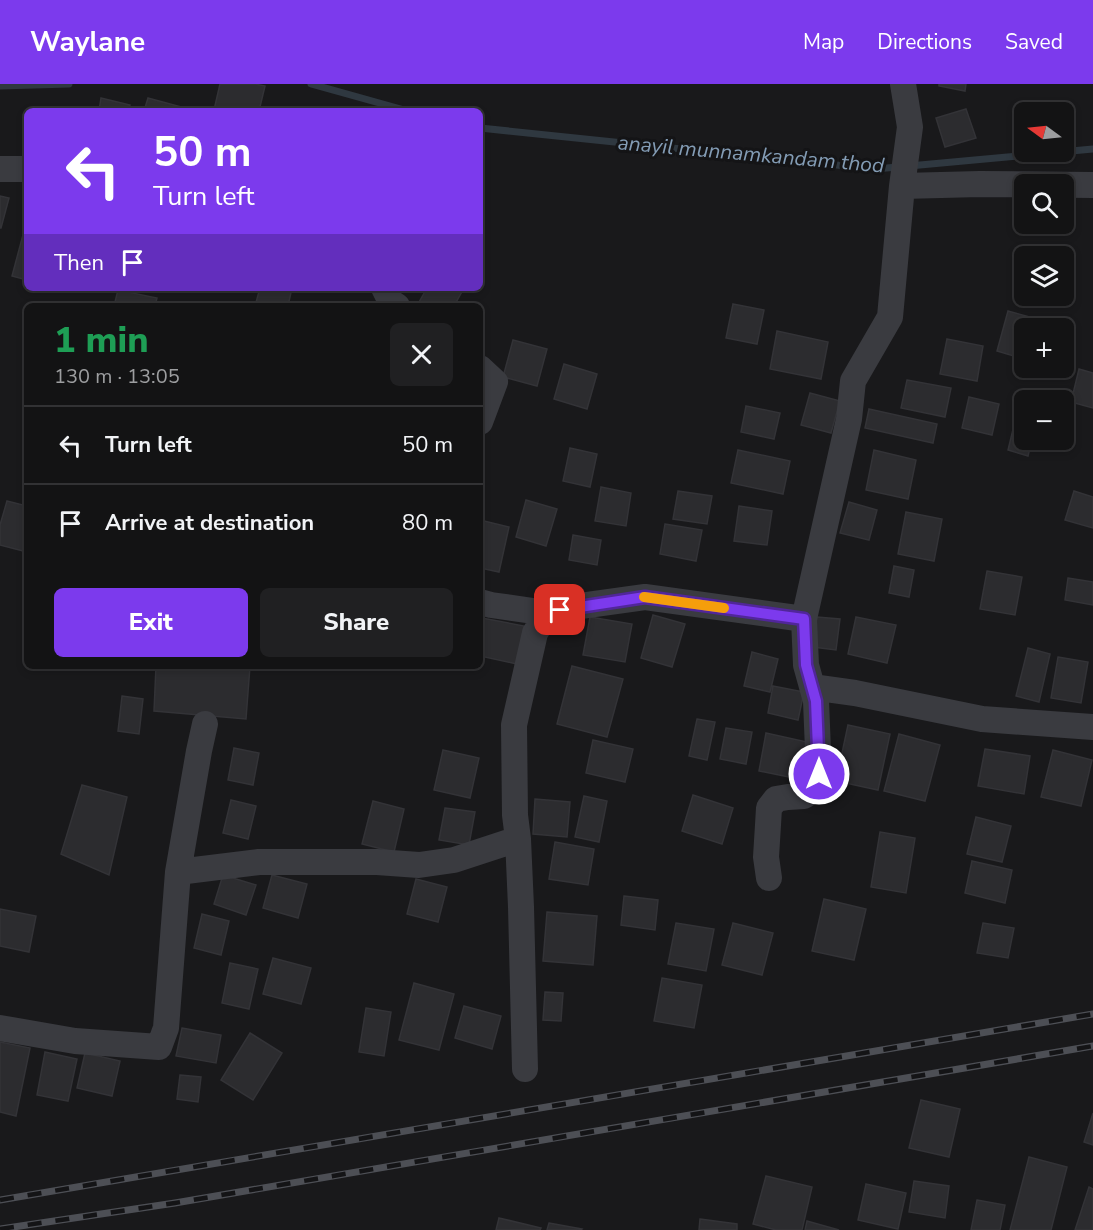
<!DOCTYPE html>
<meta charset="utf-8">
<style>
:root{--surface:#131314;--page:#202022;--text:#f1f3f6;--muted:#9d9ea0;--line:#323234;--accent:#7c3aed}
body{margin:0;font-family:"Nunito Sans",sans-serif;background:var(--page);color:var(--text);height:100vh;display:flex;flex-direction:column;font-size:22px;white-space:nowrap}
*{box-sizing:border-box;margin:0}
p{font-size:20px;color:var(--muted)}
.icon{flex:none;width:33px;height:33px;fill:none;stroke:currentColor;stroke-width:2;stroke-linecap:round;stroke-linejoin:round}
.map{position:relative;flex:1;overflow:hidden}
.panel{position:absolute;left:24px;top:219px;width:459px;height:366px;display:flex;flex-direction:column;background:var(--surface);border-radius:9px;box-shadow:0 3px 9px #0003,0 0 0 2px var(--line)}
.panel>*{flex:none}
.hud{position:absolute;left:24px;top:24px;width:459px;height:183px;border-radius:9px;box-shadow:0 3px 9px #0003,0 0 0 2px var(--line);background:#7c3aed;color:#fff;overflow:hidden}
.needle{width:39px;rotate:285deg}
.controls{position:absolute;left:1014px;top:18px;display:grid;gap:12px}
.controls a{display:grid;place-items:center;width:60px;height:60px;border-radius:9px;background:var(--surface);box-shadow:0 3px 9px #0003,0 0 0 2px var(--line);font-size:30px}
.pin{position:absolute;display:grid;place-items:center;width:51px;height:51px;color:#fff;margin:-26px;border-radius:12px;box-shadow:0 3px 9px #0006}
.me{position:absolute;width:66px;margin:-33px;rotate:0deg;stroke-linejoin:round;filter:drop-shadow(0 0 4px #0008)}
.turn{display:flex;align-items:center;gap:21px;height:126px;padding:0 30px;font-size:27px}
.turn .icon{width:78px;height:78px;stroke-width:2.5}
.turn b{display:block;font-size:42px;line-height:51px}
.then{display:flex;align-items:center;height:57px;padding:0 30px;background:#0003;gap:12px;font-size:22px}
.round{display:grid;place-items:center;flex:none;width:63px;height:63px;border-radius:9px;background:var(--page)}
.head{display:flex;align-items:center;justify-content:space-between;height:102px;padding:0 30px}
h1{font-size:36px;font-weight:800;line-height:45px;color:#1e9e55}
.cta{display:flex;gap:12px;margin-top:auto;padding:12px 30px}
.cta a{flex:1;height:69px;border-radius:9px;background:var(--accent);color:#fff;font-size:24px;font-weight:800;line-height:69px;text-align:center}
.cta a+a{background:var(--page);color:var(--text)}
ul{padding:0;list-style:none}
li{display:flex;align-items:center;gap:18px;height:78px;padding:0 30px;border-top:2px solid var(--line)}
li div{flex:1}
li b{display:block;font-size:22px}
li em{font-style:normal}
header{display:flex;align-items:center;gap:36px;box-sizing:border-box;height:84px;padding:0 30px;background:var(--accent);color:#fff}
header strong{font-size:28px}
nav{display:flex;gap:33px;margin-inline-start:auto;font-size:21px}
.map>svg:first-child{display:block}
</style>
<header>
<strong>Waylane</strong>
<nav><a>Map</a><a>Directions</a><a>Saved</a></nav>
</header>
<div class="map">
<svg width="1093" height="1146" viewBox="0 0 1093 1146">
<rect width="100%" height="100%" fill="#19191b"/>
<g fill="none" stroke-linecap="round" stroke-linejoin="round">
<path stroke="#2f3840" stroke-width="7" d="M 311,0 L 408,27
M 0,2 L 69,0
M 480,44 L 875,85 L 898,83
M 909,82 L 1093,65"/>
</g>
<path fill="#2c2c2f" stroke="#333337" stroke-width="1.5" d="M 220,0 L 255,0 L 265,2 L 259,27 L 219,27 L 214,26 Z
M 939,0 L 966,0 L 965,7 L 939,2 Z
M 101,14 L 130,21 L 128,27 L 99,27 Z
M 148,14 L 189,25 L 189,27 L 144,27 Z
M 966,25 L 976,54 L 945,63 L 936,34 Z
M 0,112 L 9,114 L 1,144 L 0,144 Z
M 24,147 L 27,148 L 27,196 L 12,192 Z
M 260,204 L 292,204 L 288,222 L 255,222 Z
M 427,204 L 464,204 L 454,222 L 422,222 L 418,220 Z
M 118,206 L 157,214 L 155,222 L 114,222 Z
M 733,220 L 764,226 L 757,260 L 726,254 Z
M 1008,227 L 1048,238 L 1046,244 L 1024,244 L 1024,275 L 997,267 Z
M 777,247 L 828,258 L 821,295 L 770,285 Z
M 947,255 L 983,262 L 977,297 L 940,290 Z
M 513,256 L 547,265 L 537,302 L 503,293 Z
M 564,280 L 597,290 L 587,325 L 554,315 Z
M 1079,285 L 1093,289 L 1093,324 L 1071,318 Z
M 907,296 L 951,304 L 945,333 L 901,324 Z
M 810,309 L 840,317 L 831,349 L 801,341 Z
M 969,313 L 999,320 L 992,351 L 962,344 Z
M 746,322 L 780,329 L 774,355 L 741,348 Z
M 869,325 L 937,340 L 933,359 L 865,344 Z
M 1016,333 L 1024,335 L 1024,356 L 1032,356 L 1028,372 L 1008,366 Z
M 570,364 L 597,370 L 590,403 L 563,397 Z
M 738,366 L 790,377 L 783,410 L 731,399 Z
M 874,366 L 916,376 L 908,415 L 866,406 Z
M 601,403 L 631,409 L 626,442 L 595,437 Z
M 678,407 L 712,412 L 707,440 L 673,435 Z
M 1074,407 L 1093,413 L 1093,444 L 1065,436 Z
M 526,416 L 557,425 L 546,462 L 516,453 Z
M 7,417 L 27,422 L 27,468 L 0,461 L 0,441 Z
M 849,418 L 877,426 L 869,456 L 840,449 Z
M 739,422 L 772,427 L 767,461 L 734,457 Z
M 906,428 L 942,435 L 934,477 L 898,470 Z
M 480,436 L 509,443 L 499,488 L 480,484 Z
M 665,440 L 702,446 L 696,477 L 660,470 Z
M 573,451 L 601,456 L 597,481 L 569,476 Z
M 894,482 L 914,486 L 909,513 L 889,509 Z
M 987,487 L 1022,493 L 1015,531 L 980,525 Z
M 1068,494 L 1093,498 L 1093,521 L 1065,516 Z
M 653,531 L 685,540 L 672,583 L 641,574 Z
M 590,533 L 632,540 L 625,578 L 583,571 Z
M 817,533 L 840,535 L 836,566 L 813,563 Z
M 856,533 L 896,541 L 887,579 L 848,570 Z
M 482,534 L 524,542 L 517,580 L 480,572 L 480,544 Z
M 1028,564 L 1050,570 L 1039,618 L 1016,612 Z
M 752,568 L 778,575 L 770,608 L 744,602 Z
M 1058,573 L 1088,578 L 1081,619 L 1051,614 Z
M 156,582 L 250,582 L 246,635 L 154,627 Z
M 572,582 L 623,595 L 607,653 L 557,640 Z
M 773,602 L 804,608 L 798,636 L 768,629 Z
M 122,612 L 143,615 L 139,650 L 118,647 Z
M 697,635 L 715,638 L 707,676 L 689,672 Z
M 848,641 L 890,650 L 878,706 L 836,697 Z
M 726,644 L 752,648 L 746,680 L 720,675 Z
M 766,649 L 807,658 L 799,695 L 759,687 Z
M 899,650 L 940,661 L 925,717 L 884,707 Z
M 593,656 L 633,665 L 625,698 L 586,689 Z
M 234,664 L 259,669 L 253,701 L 228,696 Z
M 985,665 L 1030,672 L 1024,710 L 978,702 Z
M 443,666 L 479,674 L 470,714 L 434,706 Z
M 1053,666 L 1092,676 L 1081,722 L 1041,713 Z
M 82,701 L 127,713 L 109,791 L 61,770 Z
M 693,711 L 733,724 L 722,760 L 682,747 Z
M 584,712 L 607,717 L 599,758 L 575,753 Z
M 535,715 L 570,718 L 567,753 L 533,750 Z
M 231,716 L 256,722 L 248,755 L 223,749 Z
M 373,717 L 404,725 L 394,768 L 362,760 Z
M 445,724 L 475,728 L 469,761 L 439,756 Z
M 976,733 L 1011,742 L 1002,778 L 967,770 Z
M 880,748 L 915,754 L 906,809 L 871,803 Z
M 555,758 L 594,765 L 588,801 L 549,795 Z
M 972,777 L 1012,786 L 1005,819 L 965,809 Z
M 223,791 L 256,801 L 246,831 L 214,820 Z
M 272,791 L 307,800 L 298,834 L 263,824 Z
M 416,795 L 447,803 L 438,838 L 407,830 Z
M 624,812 L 658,816 L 655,846 L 621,841 Z
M 824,815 L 866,825 L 854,876 L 812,867 Z
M 0,825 L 36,832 L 29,868 L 0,862 Z
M 547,828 L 597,832 L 593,881 L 543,877 Z
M 202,830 L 229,837 L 221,871 L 194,864 Z
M 676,839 L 714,845 L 706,887 L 668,880 Z
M 733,839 L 773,849 L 762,891 L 722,881 Z
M 983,839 L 1014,844 L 1008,874 L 977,869 Z
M 273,874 L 311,884 L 301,920 L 263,910 Z
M 230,879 L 258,885 L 249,925 L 222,919 Z
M 662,894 L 702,901 L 694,944 L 654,937 Z
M 414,899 L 454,910 L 439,966 L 399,956 Z
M 545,908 L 563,909 L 561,937 L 543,936 Z
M 464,922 L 501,932 L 492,965 L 455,954 Z
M 366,924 L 391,928 L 384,972 L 359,968 Z
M 182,944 L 221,951 L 216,979 L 176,972 Z
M 250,949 L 282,969 L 253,1016 L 221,996 Z
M 0,958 L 30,964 L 16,1032 L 0,1028 Z
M 45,968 L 77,975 L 68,1017 L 37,1011 Z
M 85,969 L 120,977 L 112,1012 L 77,1004 Z
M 180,991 L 201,993 L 198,1018 L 177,1015 Z
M 921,1016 L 960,1025 L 949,1073 L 909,1064 Z
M 1093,1029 L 1093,1061 L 1084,1058 Z
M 1029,1073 L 1067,1083 L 1051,1146 L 1010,1146 Z
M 766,1092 L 812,1103 L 802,1146 L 776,1146 L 753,1140 Z
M 914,1097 L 949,1102 L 945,1134 L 909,1128 Z
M 866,1100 L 906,1109 L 898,1145 L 858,1136 Z
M 1089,1103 L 1093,1105 L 1093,1146 L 1075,1146 Z
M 977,1116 L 1005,1121 L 1000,1146 L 971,1146 Z
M 499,1134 L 541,1144 L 540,1146 L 496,1146 Z
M 700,1135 L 737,1140 L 737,1146 L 699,1146 Z
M 807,1137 L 839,1146 L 805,1146 Z
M 549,1139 L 582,1145 L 581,1146 L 547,1146 Z"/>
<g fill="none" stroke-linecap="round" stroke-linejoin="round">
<path stroke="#3a3b40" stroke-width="26" d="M 0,85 L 27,85
M 902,102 L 910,43 L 903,0
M 384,204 L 391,218 L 397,222
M 480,284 L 495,298 L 480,338
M 480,518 L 491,521 L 547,529
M 812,603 L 855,609 L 982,635 L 1093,643
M 518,755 L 521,823 L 525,985
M 178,788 L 199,667 L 205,640
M 769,794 L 766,773 L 768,741 L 769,724 L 776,715 L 788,713 L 804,712 L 816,704 L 819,691 L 816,617 L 806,581 L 804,535
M 0,944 L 75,957 L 159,963 L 166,944 L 178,788 L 259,778 L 377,778 L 419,781 L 454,776 L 518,755 L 515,731 L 514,641 L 535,549 L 547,529 L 573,523 L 645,513 L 804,535 L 849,335 L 853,297 L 890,233 L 902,102 L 980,100 L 1093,101"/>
<g stroke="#4d4f55" stroke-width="7">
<path id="rail" d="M 0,1116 L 1093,930
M 0,1145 L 175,1119 L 1093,962"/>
</g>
<use href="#rail" stroke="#141416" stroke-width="4.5" stroke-dasharray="14" stroke-linecap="butt"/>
</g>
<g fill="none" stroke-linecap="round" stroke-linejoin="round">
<g stroke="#51269a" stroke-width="15">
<path id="route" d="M 560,526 L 645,513 L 804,535 L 806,581 L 816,617 L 819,690"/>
</g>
<use href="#route" stroke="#7c3aed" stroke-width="10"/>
<path stroke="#f59e0b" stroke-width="10" d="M 644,513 L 724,524"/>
</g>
<g text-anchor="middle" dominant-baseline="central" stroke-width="6" stroke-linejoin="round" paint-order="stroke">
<g font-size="21" font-style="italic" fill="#839cb5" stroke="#141416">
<text transform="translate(751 70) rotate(5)">anayil munnamkandam thod</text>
</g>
</g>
</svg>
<div class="controls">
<a><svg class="needle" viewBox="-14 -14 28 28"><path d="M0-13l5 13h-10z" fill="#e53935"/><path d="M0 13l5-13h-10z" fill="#9d9ea0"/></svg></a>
<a><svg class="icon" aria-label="search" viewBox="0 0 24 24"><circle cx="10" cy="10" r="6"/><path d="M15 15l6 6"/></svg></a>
<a><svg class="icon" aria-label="layers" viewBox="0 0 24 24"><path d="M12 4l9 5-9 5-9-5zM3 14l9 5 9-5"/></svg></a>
<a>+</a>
<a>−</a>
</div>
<div class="pin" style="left:560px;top:526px;background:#d93025"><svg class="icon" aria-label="arrive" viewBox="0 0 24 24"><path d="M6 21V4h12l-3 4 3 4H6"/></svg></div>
<svg class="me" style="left:819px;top:690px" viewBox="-20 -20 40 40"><circle r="17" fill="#7c3aed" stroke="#fff" stroke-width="3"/><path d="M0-11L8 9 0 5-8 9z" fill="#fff"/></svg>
<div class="hud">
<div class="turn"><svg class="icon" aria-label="left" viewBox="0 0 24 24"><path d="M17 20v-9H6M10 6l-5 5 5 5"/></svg><div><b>50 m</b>Turn left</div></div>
<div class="then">Then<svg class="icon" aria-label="arrive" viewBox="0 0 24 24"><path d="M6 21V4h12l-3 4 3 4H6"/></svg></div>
</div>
<section class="panel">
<div class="head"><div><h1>1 min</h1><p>130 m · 13:05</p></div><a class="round"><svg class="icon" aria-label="close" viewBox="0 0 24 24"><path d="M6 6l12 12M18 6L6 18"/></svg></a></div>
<ul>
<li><svg class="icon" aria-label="left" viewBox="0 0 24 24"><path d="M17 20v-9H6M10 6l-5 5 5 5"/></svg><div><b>Turn left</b></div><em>50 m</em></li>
<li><svg class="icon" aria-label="arrive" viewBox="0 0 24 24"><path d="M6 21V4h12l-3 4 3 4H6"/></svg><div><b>Arrive at destination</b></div><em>80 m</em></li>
</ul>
<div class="cta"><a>Exit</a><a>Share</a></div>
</section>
</div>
